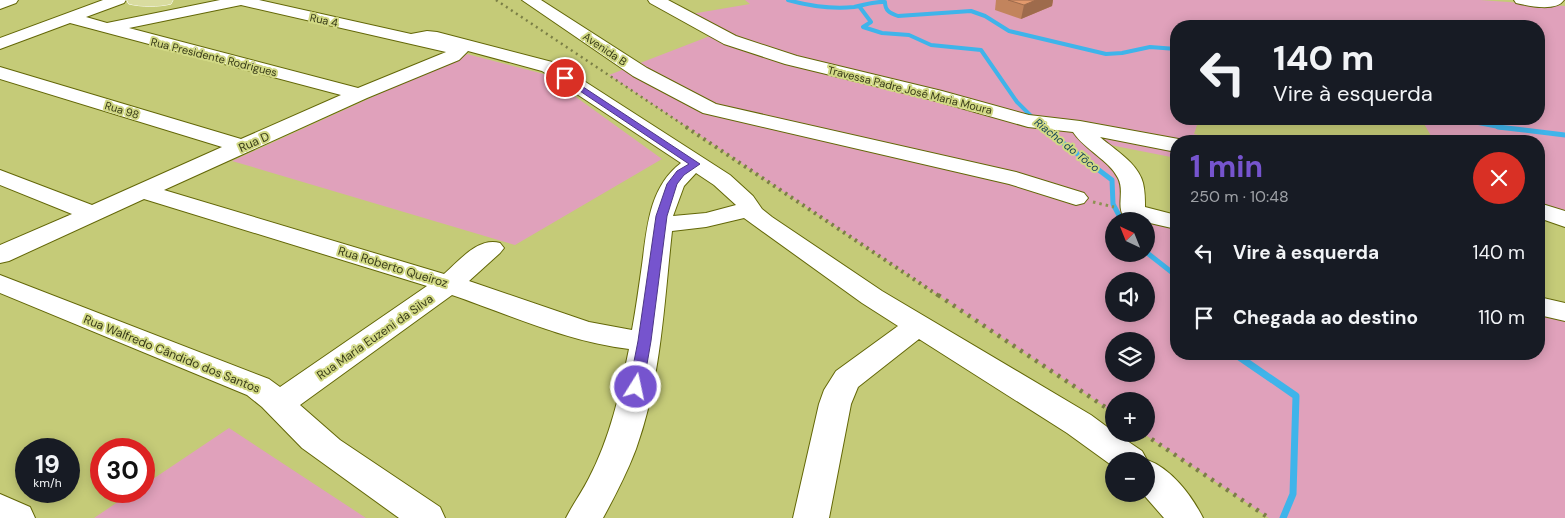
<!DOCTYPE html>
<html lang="pt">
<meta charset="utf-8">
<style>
:root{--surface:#171b24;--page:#242831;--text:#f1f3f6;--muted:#9ea1a6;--accent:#7654ce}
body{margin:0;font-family:"DM Sans",sans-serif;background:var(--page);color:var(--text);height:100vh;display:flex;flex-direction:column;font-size:19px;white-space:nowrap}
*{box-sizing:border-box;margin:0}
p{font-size:16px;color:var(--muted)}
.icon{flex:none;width:28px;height:28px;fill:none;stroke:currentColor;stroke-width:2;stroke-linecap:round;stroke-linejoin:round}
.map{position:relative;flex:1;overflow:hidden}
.details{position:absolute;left:1170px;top:135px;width:375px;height:225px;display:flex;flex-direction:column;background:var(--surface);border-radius:20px;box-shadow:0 2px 12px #0003}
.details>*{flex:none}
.banner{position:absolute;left:1170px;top:20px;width:375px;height:105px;border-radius:20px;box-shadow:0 2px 12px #0003;background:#171b24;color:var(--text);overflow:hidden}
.needle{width:32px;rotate:317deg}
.buttons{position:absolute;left:1105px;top:212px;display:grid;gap:10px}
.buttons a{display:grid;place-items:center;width:50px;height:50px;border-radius:50%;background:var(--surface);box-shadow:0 2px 12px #0003;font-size:25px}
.speed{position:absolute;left:15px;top:438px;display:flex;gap:10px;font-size:25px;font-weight:700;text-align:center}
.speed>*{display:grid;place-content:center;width:65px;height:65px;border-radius:50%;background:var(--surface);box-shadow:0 2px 12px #0003;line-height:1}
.speed small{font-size:12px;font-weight:400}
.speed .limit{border:8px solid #d22;background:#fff;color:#111}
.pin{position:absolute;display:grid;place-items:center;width:42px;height:42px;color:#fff;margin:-21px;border:2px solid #fff;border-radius:50%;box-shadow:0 1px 5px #0007}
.me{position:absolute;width:55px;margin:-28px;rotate:10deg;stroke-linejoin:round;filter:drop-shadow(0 0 4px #0008)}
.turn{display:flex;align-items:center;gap:18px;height:105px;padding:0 20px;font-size:22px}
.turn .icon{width:65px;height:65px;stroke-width:2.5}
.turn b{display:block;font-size:35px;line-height:42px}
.round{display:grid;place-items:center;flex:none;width:52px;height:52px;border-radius:26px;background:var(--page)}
.head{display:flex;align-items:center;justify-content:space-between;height:85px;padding:0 20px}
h1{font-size:30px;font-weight:700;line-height:38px;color:var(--accent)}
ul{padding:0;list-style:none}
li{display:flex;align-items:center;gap:15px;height:65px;padding:0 20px}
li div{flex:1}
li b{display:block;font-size:19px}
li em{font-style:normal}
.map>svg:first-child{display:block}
</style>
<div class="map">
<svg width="1565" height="518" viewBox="0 0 1565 518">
<rect width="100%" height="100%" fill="#c5cb78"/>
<path fill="#e0a1bb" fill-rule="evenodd" d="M 745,0 L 1480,0 L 1565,6 L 1565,210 L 1539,204 L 1539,141 L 1434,141 L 1423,122 L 1405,119 L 1539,119 L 1539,26 L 1176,26 L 1176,119 L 1199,119 L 1194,134 L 1222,141 L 1176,141 L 1176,158 L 1095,142 L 1139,207 L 1176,215 L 1176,354 L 1539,354 L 1539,300 L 1565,306 L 1565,518 L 1269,518 L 1144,434 L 1146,434 L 1146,401 L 1114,401 L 1114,413 L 609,75 L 723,31 L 691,14 L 750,4 ZM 1114,221 L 1146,221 L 1146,254 L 1114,254 ZM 1114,281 L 1146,281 L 1146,314 L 1114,314 ZM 1114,341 L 1146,341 L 1146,374 L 1114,374 Z
M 467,54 L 544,74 L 662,159 L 515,245 L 232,161 Z
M 229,428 L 366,518 L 94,518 L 134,491 L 144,491 L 144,485 Z"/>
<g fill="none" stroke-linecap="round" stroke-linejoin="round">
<path stroke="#3fb4ea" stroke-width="4" d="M 788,0 C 809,6 832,9 854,7 C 865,5 874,1 885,2 C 885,11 890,13 898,16 L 971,11 L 985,16 L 1009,31 L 1106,54 L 1122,53 L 1150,47 L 1176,49
M 859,6 L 871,22 L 863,27 L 882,33 L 909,35 L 931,45 L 981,50 L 1017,102 L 1043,128
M 1458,119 L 1504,128"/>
<path stroke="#3fb4ea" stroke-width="5" d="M 1042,127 L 1112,180 L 1113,204 L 1122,221
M 1498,127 L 1565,135
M 1146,252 L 1174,274 L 1176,279"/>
<path stroke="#3fb4ea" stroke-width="7" d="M 1235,354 L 1296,396 L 1293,494 L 1283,518"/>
<g stroke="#636707" stroke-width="2">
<path id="minor" d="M 0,0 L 18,0 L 16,3 L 0,9 Z
M 103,0 L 126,0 L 124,3 L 86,17 L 107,23 L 220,0 L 259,0 L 411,34 L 427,31 L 437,32 L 556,63 L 730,175 L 753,196 L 762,209 L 772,217 L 882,291 L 1091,415 L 1114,432 L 1114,434 L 1117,434 L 1142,451 L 1147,460 C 1171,468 1192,496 1203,518 L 1164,518 L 1143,494 L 1146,494 L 1146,461 L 1114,461 L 1114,467 L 1067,433 L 919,339 L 858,387 L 851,404 L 829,518 L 793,518 L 819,404 L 824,390 L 836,371 L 898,326 L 862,303 L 744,218 L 706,227 L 672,231 C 664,304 661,380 636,449 C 627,473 615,496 603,518 L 566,518 C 573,504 582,492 589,478 C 610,438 620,393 629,349 C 568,342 510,315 452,295 L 300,405 L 340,440 L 440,507 L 445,518 L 399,518 L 302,448 L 262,407 L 247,395 L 0,293 L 0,275 L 269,379 L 280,387 L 427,286 L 144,199 L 9,261 L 0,263 L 0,245 L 72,214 L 0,185 L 0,170 L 92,205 L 222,147 L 0,79 L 0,67 L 241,139 L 341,95 L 70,23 L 0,49 L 0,38 ZM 241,5 L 446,52 L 358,88 L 129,28 ZM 468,51 L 542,71 L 681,163 C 649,187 647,228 642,265 C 639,286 636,308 632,330 L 589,322 L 469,281 L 500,253 L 504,248 L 500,243 C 478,237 460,260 444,274 L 164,190 L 367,98 L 459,60 ZM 696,173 L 714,185 L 736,205 L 706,213 L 673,216 L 684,186 Z
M 522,0 L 541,0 L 647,68 L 716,104 L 1016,172 L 1084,193 L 1088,198 L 1084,203 L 1076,205 L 1009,184 L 703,113 L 633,76 Z
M 648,0 L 668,0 L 736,36 L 797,56 L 942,91 L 1029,115 L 1080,121 L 1184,140 L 1176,141 L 1176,152 L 1100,137 C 1115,150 1138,163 1143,183 C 1145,191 1145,200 1145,207 L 1176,215 L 1176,229 L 1124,217 C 1116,206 1125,191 1118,178 C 1109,160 1085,150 1073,132 L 1028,127 L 929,99 L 785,64 L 724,44 L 650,3 Z
M 1514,0 L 1564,0 C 1556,12 1529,6 1516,3 Z
M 1539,203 L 1565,211 L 1565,227 L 1539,218 Z
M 1539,297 L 1565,303 L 1565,321 L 1539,315 Z
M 0,494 L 30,507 L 35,518 L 0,518 Z"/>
</g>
<g stroke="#fff" stroke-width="1">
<path id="major" d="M 127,0 L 173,0 L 171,4 C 159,7 141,7 129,4 Z"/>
</g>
<path stroke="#8c9151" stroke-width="3" stroke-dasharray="2.5 4" stroke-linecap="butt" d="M 1093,202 L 1114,207"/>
<use href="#minor" fill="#fff" fill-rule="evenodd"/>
<use href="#major" fill="#d9dca0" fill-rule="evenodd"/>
<path stroke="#7b7f46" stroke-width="2.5" stroke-dasharray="2 4" stroke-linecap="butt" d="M 496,0 L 688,128"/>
<path stroke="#7b7f46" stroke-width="4" stroke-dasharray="2.5 4.5" stroke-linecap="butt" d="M 686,127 L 939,296"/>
<path stroke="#7b7f46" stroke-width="4.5" stroke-dasharray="3 6" stroke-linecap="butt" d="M 938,295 L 1114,413
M 1144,434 L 1269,518"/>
</g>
<path fill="#c2845d" d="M 996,0 L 1053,0 L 1052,6 L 1021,19 L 995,10 Z"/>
<path fill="#9e6b4c" d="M 1036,0 L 1053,0 L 1052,6 L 1021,19 L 1024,5 Z"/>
<path fill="#e2996c" stroke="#9e6b4c" d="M 1008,0 L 1036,0 L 1024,5 Z"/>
<path fill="#7654ce" stroke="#4d3786" d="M 565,75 L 700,164 L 684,175 L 677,184 L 667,216 L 651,341 L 643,387 L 641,390 L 631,390 L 629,387 L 638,341 L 656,216 L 667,184 L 677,171 L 689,164 L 562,79 L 561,78 Z"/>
<g text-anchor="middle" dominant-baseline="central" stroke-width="4" stroke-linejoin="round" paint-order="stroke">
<g font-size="11" fill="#393c19" stroke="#d2d985">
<text transform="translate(324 20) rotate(12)">Rua 4</text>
<text transform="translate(605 49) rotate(34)">Avenida B</text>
<text transform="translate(214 57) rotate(14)">Rua Presidente Rodrigues</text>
<text transform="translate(910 90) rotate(14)">Travessa Padre José Maria Moura</text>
<text transform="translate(122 110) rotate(17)">Rua 98</text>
</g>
<g font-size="11" font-style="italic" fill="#0d3f55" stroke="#d2d985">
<text transform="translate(1067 145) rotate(38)">Riacho do Tôco</text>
</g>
<g font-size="12" fill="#393c19" stroke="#d2d985">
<text transform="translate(254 142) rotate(-24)">Rua D</text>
<text transform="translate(393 267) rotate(17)">Rua Roberto Queiroz</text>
<text transform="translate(375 337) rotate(-35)">Rua Maria Euzeni da Silva</text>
<text transform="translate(172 354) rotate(22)">Rua Walfredo Cândido dos Santos</text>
</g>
</g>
</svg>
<div class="buttons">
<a><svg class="needle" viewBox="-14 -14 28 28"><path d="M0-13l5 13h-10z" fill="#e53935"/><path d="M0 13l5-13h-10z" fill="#9ea1a6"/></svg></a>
<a><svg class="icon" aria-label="sound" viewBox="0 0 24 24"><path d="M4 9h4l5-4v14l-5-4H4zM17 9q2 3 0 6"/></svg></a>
<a><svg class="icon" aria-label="layers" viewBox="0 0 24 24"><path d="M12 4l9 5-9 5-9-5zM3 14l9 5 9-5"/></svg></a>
<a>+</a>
<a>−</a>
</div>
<div class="speed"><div>19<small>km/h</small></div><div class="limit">30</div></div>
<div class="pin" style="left:565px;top:78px;background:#d93025"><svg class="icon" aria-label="arrive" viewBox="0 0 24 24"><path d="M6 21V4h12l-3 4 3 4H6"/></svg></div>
<svg class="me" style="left:636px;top:387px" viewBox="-20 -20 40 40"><circle r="17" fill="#7654ce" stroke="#fff" stroke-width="3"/><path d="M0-11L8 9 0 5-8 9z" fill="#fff"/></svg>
<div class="banner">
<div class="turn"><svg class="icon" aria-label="left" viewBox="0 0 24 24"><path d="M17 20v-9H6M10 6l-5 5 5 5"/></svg><div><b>140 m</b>Vire à esquerda</div></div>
</div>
<section class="details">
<div class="head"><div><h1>1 min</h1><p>250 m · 10:48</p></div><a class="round" style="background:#d93025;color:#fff"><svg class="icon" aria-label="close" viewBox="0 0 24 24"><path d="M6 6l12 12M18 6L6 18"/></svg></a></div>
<ul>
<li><svg class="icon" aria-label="left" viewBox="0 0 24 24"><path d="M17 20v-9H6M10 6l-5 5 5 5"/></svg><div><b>Vire à esquerda</b></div><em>140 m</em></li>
<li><svg class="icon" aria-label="arrive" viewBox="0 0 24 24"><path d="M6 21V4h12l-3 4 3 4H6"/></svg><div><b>Chegada ao destino</b></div><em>110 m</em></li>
</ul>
</section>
</div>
